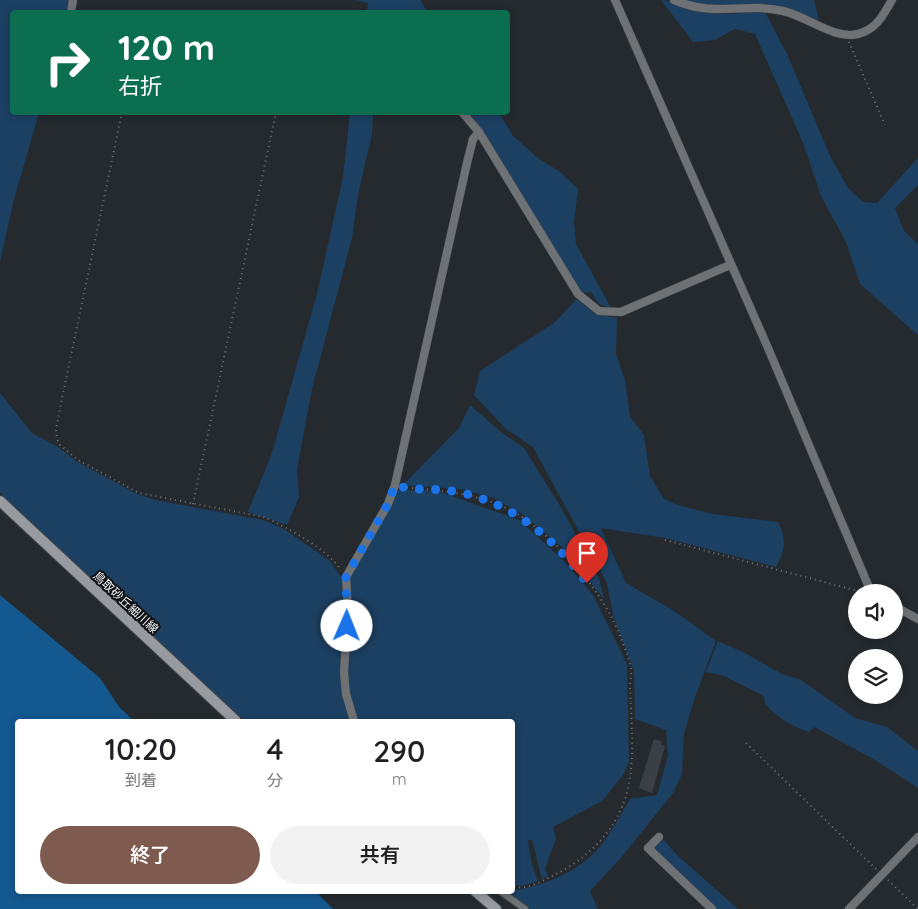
<!DOCTYPE html>
<html lang="ja">
<meta charset="utf-8">
<style>
:root{--surface:#fff;--page:#f2f2f2;--text:#202124;--muted:#757577;--accent:#7f5a4f}
body{margin:0;font-family:Quicksand,"Noto Sans JP",sans-serif;background:var(--page);color:var(--text);height:100vh;display:flex;flex-direction:column;font-size:19px;white-space:nowrap}
*{box-sizing:border-box;margin:0}
p{font-size:16px;color:var(--muted)}
.icon{flex:none;width:28px;height:28px;fill:none;stroke:currentColor;stroke-width:2;stroke-linecap:round;stroke-linejoin:round}
.map{position:relative;flex:1;overflow:hidden}
.details{position:absolute;left:15px;top:719px;width:500px;height:175px;display:flex;flex-direction:column;background:var(--surface);border-radius:5px;box-shadow:0 2px 8px #0003}
.details>*{flex:none}
.top-card{position:absolute;left:10px;top:10px;width:500px;height:105px;border-radius:5px;box-shadow:0 2px 8px #0003;background:#0b6e4f;color:#fff;overflow:hidden}
.buttons{position:absolute;left:848px;top:584px;display:grid;gap:10px}
.buttons a{display:grid;place-items:center;width:55px;height:55px;border-radius:50%;background:var(--surface);box-shadow:0 2px 8px #0003;font-size:25px}
.pin{position:absolute;display:grid;place-items:center;width:42px;height:42px;color:#fff;margin:-51px -21px;border-radius:50% 50% 50% 0;rotate:-45deg;box-shadow:0 0 5px #0007}
.pin .icon{rotate:45deg}
.me{position:absolute;width:55px;margin:-28px;rotate:1deg;stroke-linejoin:round;filter:drop-shadow(0 0 4px #0008)}
.turn{display:flex;align-items:center;gap:18px;height:105px;padding:0 25px;font-size:22px}
.turn .icon{width:65px;height:65px;stroke-width:2.5}
.turn b{display:block;font-size:35px;line-height:42px}
.eta{display:flex;justify-content:space-evenly;align-items:center;height:85px;text-align:center}
.eta b{font-size:30px;font-weight:600;line-height:35px}
.primary-button{display:flex;gap:10px;margin-top:auto;padding:10px 25px}
.primary-button a{flex:1;height:58px;border-radius:30px;background:var(--accent);color:#fff;font-size:20px;font-weight:600;line-height:58px;text-align:center}
.primary-button a+a{background:var(--page);color:var(--text)}
.map>svg:first-child{display:block}
</style>
<div class="map">
<svg width="918" height="909" viewBox="0 0 918 909">
<rect width="100%" height="100%" fill="#252a2f"/>
<path fill="#1c4062" d="M 0,0 L 70,0 L 68,12 L 12,12 L 12,112 L 39,113 L 13,203 L 0,262 Z
M 355,0 L 420,0 L 427,12 L 404,12 L 401,9 L 400,12 L 367,12 L 368,3 Z
M 661,0 C 672,0 679,7 690,10 C 714,16 740,13 765,12 L 788,56 L 830,156 L 848,188 L 863,202 L 877,203 L 918,158 L 918,185 L 895,208 L 904,231 L 918,244 L 918,335 L 860,284 L 846,242 L 821,196 L 804,145 L 755,34 L 735,29 L 715,40 L 693,42 Z
M 679,0 L 814,0 L 819,20 L 799,13 L 719,8 Z
M 350,113 L 373,113 L 372,134 L 358,195 L 352,238 L 312,389 L 297,469 L 299,497 L 287,525 L 248,512 L 272,453 L 317,294 L 343,177 Z
M 470,113 L 499,113 L 513,136 L 540,160 L 559,171 L 578,189 L 574,222 L 576,244 L 611,308 L 599,304 L 591,292 L 585,293 L 580,292 Z
M 577,299 L 595,314 L 617,318 L 616,354 L 625,380 L 630,417 L 644,435 L 650,476 L 664,499 L 678,505 L 713,514 L 778,522 C 787,539 785,551 776,567 L 665,538 L 601,528 L 626,583 L 674,611 L 716,641 L 694,700 L 684,734 L 682,774 L 673,793 L 620,859 L 590,891 L 598,909 L 527,909 L 502,891 C 531,891 571,876 594,853 C 609,839 619,817 630,799 L 657,795 L 668,756 L 666,730 L 635,719 L 634,671 L 613,615 L 607,583 L 533,447 L 506,429 L 474,395 L 480,371 L 554,323 Z
M 0,393 L 32,433 L 58,447 L 76,461 L 135,493 L 155,500 L 263,520 L 284,529 L 330,561 L 341,577 L 345,593 L 340,667 L 351,721 L 246,721 L 225,705 L 7,501 L 0,492 Z
M 470,405 L 501,432 L 524,448 L 562,509 L 599,579 L 604,599 L 563,548 L 522,514 L 494,498 L 460,489 L 403,485 L 459,428 Z
M 396,490 L 438,491 L 519,520 L 564,561 L 593,595 L 627,664 L 629,762 L 623,775 L 602,801 L 553,827 L 556,838 L 545,869 L 548,876 L 542,879 L 532,840 L 528,840 L 531,861 L 538,881 L 522,886 L 513,885 L 512,721 L 357,721 L 346,679 L 350,578 Z
M 718,641 L 745,653 L 782,674 L 801,680 L 855,718 L 887,727 L 918,751 L 918,788 L 875,760 L 814,727 L 809,732 C 791,726 778,718 765,704 L 764,696 L 722,675 L 706,672 Z
M 664,840 L 676,854 L 738,909 L 716,909 L 654,849 L 653,847 Z"/>
<path fill="#145890" d="M 0,595 L 100,678 L 119,707 L 134,721 L 18,721 L 18,891 L 315,891 L 333,909 L 0,909 Z"/>
<path fill="#3b4046" d="M 654,739 L 662,741 L 661,745 L 665,746 L 652,793 L 639,788 Z"/>
<g fill="none" stroke-linecap="round" stroke-linejoin="round">
<g stroke="#41464b" stroke-width="8">
<path id="pedestrian" d="M 500,891 L 525,909"/>
</g>
<g stroke="#41464b" stroke-width="9">
<path id="minor" d="M 615,0 L 768,348 L 871,592
M 674,0 C 716,18 744,2 783,11 C 807,16 834,40 858,34 C 877,29 883,15 892,0
M 71,12 L 73,0
M 462,112 L 479,132
M 894,606 L 918,619
M 354,721 L 346,694 L 344,672 L 348,610 L 346,577 L 388,504 L 395,485 L 467,163 L 473,139 L 479,132 L 578,294 L 599,311 L 621,312 L 730,265
M 659,837 L 648,848 L 712,909
M 849,909 L 918,837"/>
</g>
<g stroke="#41464b" stroke-width="12">
<path id="secondary" d="M 0,501 L 236,721
M 475,891 L 496,909"/>
</g>
<path stroke="#707479" stroke-width="2" stroke-dasharray="1 4" stroke-linecap="butt" d="M 849,42 L 885,125
M 122,112 L 61,403 L 56,430 L 57,439 L 60,445 L 78,460 L 139,493 L 264,517 C 288,528 326,548 341,570
M 402,487 C 443,491 483,493 519,515 C 555,539 592,580 612,618 C 619,633 627,651 631,668 C 632,674 630,680 630,686 C 631,722 636,761 626,796 C 616,830 589,857 558,873 C 544,880 529,890 512,887
M 193,504 L 276,112
M 665,540 L 862,592
M 746,743 L 877,870
M 888,880 L 918,909"/>
<use href="#pedestrian" stroke="#6f7275" stroke-width="6"/>
<use href="#minor" stroke="#6f7275" stroke-width="8"/>
<use href="#secondary" stroke="#979ba0" stroke-width="10"/>
</g>
<g fill="none" stroke-linecap="round" stroke-linejoin="round">
<path stroke="#1a73e8" stroke-width="9" stroke-dasharray="0 16.2" d="M 347,626 L 346,577 L 388,504 L 395,485 C 413,491 433,488 452,491 C 511,501 553,537 587,583"/>
</g>
<g text-anchor="middle" dominant-baseline="central" stroke-width="4" stroke-linejoin="round" paint-order="stroke">
<g font-size="12" fill="#edf1f4" stroke="#101215">
<text transform="translate(126 602) rotate(43)">鳥取砂丘細川線</text>
</g>
</g>
</svg>
<div class="buttons">
<a><svg class="icon" aria-label="sound" viewBox="0 0 24 24"><path d="M4 9h4l5-4v14l-5-4H4zM17 9q2 3 0 6"/></svg></a>
<a><svg class="icon" aria-label="layers" viewBox="0 0 24 24"><path d="M12 4l9 5-9 5-9-5zM3 14l9 5 9-5"/></svg></a>
</div>
<div class="pin" style="left:587px;top:583px;background:#d93025"><svg class="icon" aria-label="arrive" viewBox="0 0 24 24"><path d="M6 21V4h12l-3 4 3 4H6"/></svg></div>
<svg class="me" style="left:347px;top:626px" viewBox="-20 -20 40 40"><circle r="19" fill="#fff"/><path d="M0-13L10 11 0 6-10 11z" fill="#1a73e8"/></svg>
<div class="top-card">
<div class="turn"><svg class="icon" aria-label="right" viewBox="0 0 24 24"><path d="M7 20v-9h11M14 6l5 5-5 5"/></svg><div><b>120 m</b>右折</div></div>
</div>
<section class="details">
<div class="eta">
<div><b>10:20</b><p>到着</p></div>
<div><b>4</b><p>分</p></div>
<div><b>290</b><p>m</p></div>
</div>
<div class="primary-button"><a>終了</a><a>共有</a></div>
</section>
</div>
